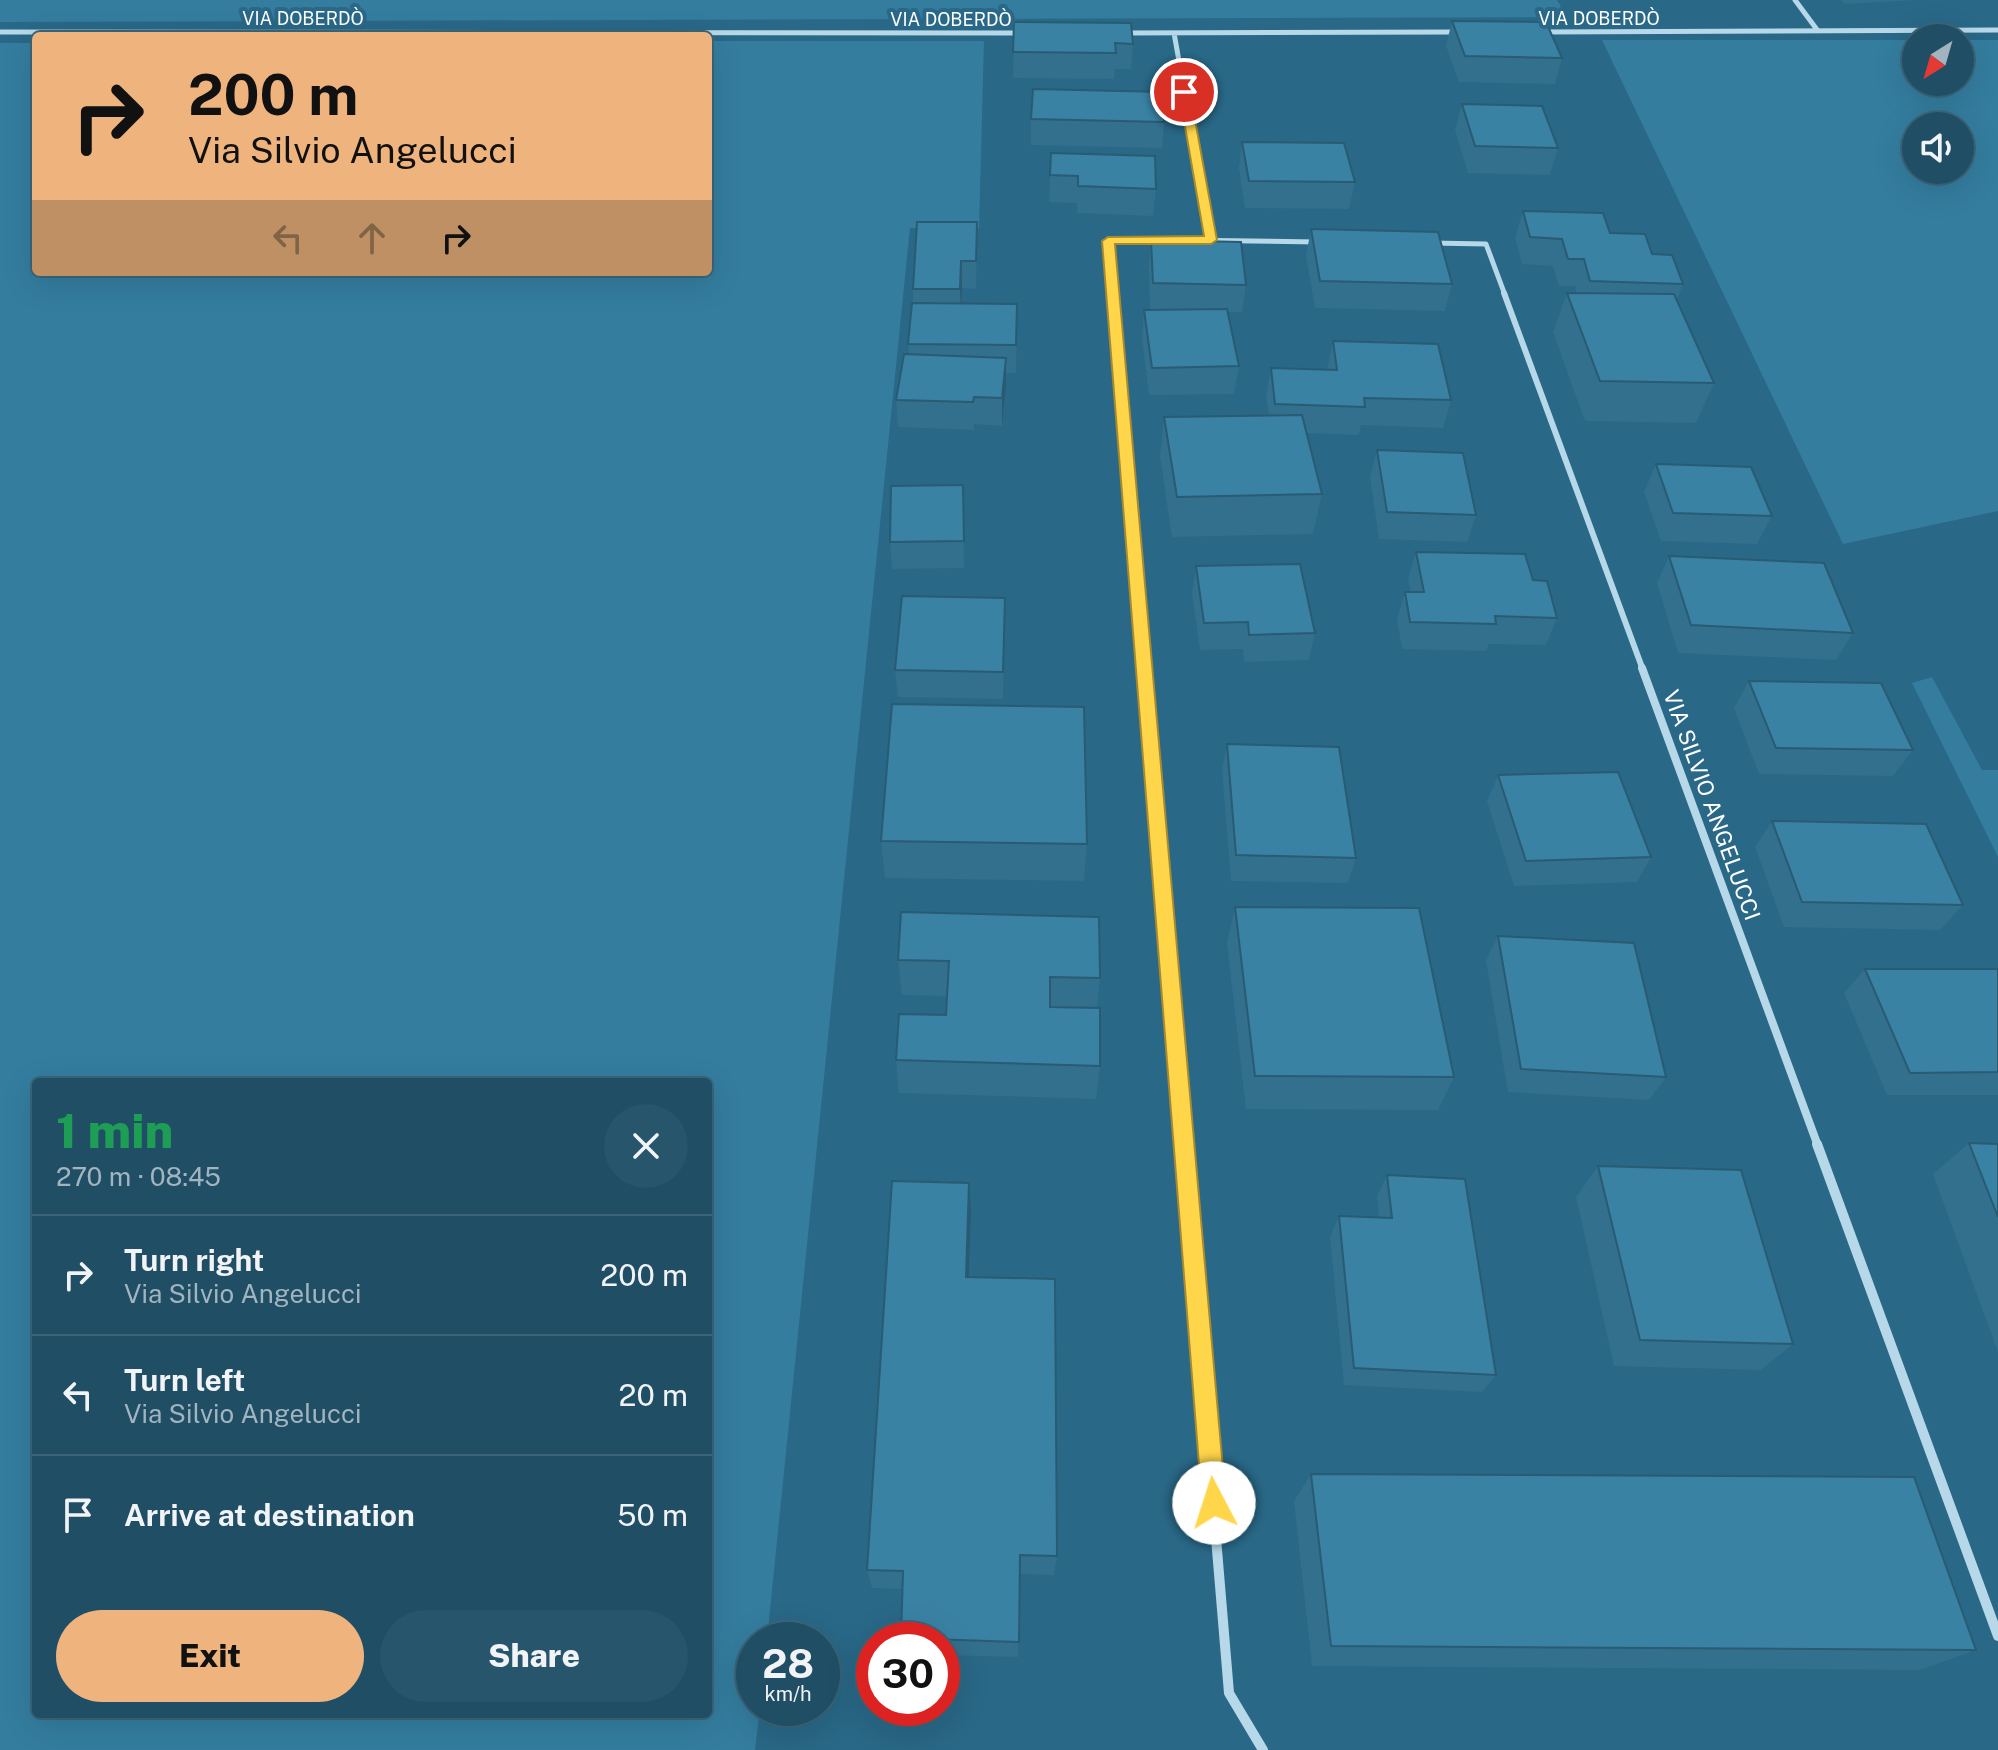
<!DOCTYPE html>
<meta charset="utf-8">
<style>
:root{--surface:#1f4e65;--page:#27556b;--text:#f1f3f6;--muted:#a1b4bf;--line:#3c6579;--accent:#efb47d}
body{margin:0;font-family:"Public Sans",sans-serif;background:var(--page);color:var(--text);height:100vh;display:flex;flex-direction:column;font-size:30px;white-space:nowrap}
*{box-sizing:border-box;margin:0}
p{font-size:26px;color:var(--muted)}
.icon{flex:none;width:44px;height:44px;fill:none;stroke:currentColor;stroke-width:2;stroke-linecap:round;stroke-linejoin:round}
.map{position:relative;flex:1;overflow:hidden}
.sheet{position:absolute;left:32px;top:1078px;width:680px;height:640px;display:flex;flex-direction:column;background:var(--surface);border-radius:8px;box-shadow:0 8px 32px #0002,0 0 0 2px var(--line)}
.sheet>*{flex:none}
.banner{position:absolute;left:32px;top:32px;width:680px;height:244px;border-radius:8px;box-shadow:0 8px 32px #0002,0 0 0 2px var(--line);background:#efb47d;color:#111;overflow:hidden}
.needle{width:52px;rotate:217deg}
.controls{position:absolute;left:1902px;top:24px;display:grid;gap:16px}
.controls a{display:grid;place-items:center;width:72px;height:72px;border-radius:50%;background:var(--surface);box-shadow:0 8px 32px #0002,0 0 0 2px var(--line);font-size:40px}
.speed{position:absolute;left:736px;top:1622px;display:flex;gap:16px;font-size:40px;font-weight:700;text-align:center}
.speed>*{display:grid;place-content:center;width:104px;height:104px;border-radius:50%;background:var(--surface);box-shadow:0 8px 32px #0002,0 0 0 2px var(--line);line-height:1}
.speed small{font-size:20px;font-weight:400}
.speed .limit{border:12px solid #d22;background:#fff;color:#111}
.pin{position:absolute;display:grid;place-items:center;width:68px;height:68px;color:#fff;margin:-34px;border:4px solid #fff;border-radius:50%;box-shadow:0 2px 8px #0007}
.me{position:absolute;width:88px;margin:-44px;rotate:355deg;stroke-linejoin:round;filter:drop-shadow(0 0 6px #0008)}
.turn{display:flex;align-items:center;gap:28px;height:168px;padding:0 24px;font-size:36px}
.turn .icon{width:104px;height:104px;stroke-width:2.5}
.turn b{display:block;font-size:56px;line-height:68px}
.lanes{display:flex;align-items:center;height:76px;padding:0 24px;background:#0003;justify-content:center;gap:40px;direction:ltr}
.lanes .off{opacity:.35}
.round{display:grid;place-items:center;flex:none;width:84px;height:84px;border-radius:42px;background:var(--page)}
.head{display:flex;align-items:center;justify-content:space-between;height:136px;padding:0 24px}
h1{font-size:48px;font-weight:800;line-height:60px;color:#1e9e55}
.button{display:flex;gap:16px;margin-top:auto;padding:16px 24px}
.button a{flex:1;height:92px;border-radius:48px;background:var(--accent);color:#111;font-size:32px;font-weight:800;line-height:92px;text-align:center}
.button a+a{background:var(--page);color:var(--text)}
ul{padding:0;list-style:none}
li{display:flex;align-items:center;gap:24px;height:120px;padding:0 24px;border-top:2px solid var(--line)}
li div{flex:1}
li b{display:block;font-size:30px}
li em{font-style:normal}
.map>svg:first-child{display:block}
</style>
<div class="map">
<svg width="1998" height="1750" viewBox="0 0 1998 1750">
<rect width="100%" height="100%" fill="#296887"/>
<path fill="#347d9f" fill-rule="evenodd" d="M 0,0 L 1557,0 L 1567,17 L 0,22 Z
M 1602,40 L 1916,40 L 1916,82 L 1960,82 L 1960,40 L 1998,40 L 1998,511 L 1843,544 ZM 1916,126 L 1960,126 L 1960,170 L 1916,170 Z
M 708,41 L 984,41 L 979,228 L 910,228 L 767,1640 L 754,1640 L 754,1708 L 760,1708 L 755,1750 L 0,1750 L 0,43 L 36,43 L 36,272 L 708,272 ZM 36,1082 L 708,1082 L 708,1714 L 36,1714 Z
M 1932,677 L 1982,770 L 1998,770 L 1998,857 L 1912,683 Z"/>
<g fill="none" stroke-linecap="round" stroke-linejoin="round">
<path stroke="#b6d8e8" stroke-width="5" d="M 1795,0 L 1818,31
M 0,32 L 1021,33
M 1543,32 L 1998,30
M 1123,33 L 1457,32
M 1174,33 L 1211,240
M 1175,240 L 1317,242
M 1431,243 L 1486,244 L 1505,295
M 1113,295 L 1108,241 L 1161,240"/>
<path stroke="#b6d8e8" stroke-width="6" d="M 1112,293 L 1144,670
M 1504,293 L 1643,670"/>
<path stroke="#b6d8e8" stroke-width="8" d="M 1144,668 L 1183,1146
M 1642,668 L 1818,1146"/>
<path stroke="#b6d8e8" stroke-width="10" d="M 1183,1144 L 1229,1693 L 1263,1750
M 1817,1144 L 1998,1636"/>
</g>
<path fill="#32708d" d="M 1841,0 L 1918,0 L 1845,4 Z
M 1452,21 L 1562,58 L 1555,84 L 1459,82 L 1446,46 Z
M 1014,22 L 1133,44 L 1131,69 L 1115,69 L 1114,79 L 1013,78 Z
M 1462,104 L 1558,148 L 1550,175 L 1468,173 L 1455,130 Z
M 1031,119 L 1164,122 L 1162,148 L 1031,145 Z
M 1242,142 L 1355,182 L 1349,209 L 1245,208 L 1239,168 Z
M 1051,153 L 1156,189 L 1153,216 L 1077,213 L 1077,203 L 1049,202 Z
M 1523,211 L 1610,233 L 1652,254 L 1683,284 L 1677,301 L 1714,383 L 1696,423 L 1585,421 L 1553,332 L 1567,293 L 1577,293 L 1575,286 L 1559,286 L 1553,266 L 1522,264 L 1515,238 Z
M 977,222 L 976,289 L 962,288 L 961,304 L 1017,304 L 1016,373 L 1006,373 L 1002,426 L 974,424 L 974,430 L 898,427 L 896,400 L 909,354 L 908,344 L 913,303 L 913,289 Z
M 1311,229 L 1452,284 L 1445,311 L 1315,308 L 1306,256 Z
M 1151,240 L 1246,285 L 1242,312 L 1228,312 L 1239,366 L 1234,394 L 1149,395 L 1142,338 L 1144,310 L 1150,310 L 1149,267 Z
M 1333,341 L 1451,400 L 1443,428 L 1361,425 L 1359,435 L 1307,433 L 1322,494 L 1313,534 L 1172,537 L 1160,456 L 1164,417 L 1269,415 L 1266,396 L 1271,368 L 1327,370 Z
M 1377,450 L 1476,515 L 1467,542 L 1379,539 L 1370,477 Z
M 1656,464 L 1772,516 L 1757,544 L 1661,541 L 1644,492 Z
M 963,485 L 964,568 L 892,569 L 890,542 Z
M 1416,552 L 1533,580 L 1557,618 L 1546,645 L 1489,644 L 1486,651 L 1402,649 L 1397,619 L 1405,592 L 1411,592 L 1408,579 Z
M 1669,556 L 1853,633 L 1836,660 L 1678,653 L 1657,583 Z
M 1196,566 L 1315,633 L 1309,660 L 1244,662 L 1243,649 L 1200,650 L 1192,593 Z
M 1005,598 L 1003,699 L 898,697 L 895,670 Z
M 1749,681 L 1913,750 L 1893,776 L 1759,774 L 1734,708 Z
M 1227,744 L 1356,858 L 1348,883 L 1231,881 L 1222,770 Z
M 1498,775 L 1651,857 L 1637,882 L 1514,886 L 1487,801 Z
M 1772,821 L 1963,905 L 1940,930 L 1784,927 L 1755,847 Z
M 881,841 L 1087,844 L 1084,881 L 885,878 Z
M 1235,907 L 1454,1077 L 1438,1110 L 1246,1109 L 1227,943 Z
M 901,912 L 1100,978 L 1097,1008 L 1100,1066 L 1096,1099 L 899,1093 L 896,1060 L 946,1015 L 947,996 L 902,995 L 898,960 Z
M 1498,936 L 1666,1077 L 1649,1100 L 1508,1092 L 1486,960 Z
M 1865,969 L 1998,969 L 1998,1095 L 1887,1095 L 1844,993 Z
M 1969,1143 L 1998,1144 L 1998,1352 L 1933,1174 Z
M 1598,1166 L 1793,1344 L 1761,1370 L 1614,1366 L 1576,1197 Z
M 1387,1175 L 1496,1375 L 1482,1392 L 1344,1385 L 1330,1237 L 1339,1216 L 1379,1218 L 1377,1196 Z
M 971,1213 L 969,1277 L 1057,1556 L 1054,1575 L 1020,1574 L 1018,1657 L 942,1655 L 942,1640 L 901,1640 L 902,1589 L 872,1588 L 867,1570 Z
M 1311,1474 L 1976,1650 L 1920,1670 L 1312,1666 L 1294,1501 Z"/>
<path fill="#295b73" d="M 961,261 L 962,288 L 961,316 L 960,289 Z
M 1006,358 L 1006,385 L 1002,426 L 1002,398 Z
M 969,1183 L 971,1213 L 968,1305 L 966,1277 Z"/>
<path fill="#3a82a4" stroke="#295b73" stroke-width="2" d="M 1452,21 L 1546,22 L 1562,58 L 1465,56 Z
M 1014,22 L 1131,23 L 1133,44 L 1115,43 L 1116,53 L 1013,52 Z
M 1033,89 L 1163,92 L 1164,122 L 1031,119 Z
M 1462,104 L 1542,106 L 1558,148 L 1475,146 Z
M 1242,142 L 1344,143 L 1355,182 L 1249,181 Z
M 1051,153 L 1155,156 L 1156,189 L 1078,186 L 1078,176 L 1050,175 Z
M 1523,211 L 1603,213 L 1610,233 L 1645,234 L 1652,254 L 1672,255 L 1683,284 L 1590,281 L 1584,259 L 1568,259 L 1562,239 L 1530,237 Z
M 917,222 L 977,222 L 976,261 L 961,261 L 960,289 L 913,289 Z
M 1311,229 L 1438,232 L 1452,284 L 1320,281 Z
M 1151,240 L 1241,242 L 1246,285 L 1153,283 Z
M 1567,293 L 1674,294 L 1714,383 L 1600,381 Z
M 912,303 L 1017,304 L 1016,345 L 908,344 Z
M 1227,309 L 1239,366 L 1152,368 L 1144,310 Z
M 1333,341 L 1438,344 L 1451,400 L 1364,398 L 1365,407 L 1275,404 L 1271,368 L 1337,370 Z
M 904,354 L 1006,358 L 1002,398 L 974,397 L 973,402 L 896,400 Z
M 1302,415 L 1322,494 L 1177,497 L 1164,417 Z
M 1377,450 L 1463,453 L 1476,515 L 1387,512 Z
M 1656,464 L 1751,467 L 1772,516 L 1673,513 Z
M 963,485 L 964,541 L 890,542 L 891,486 Z
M 1416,552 L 1525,554 L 1533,580 L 1547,581 L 1557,618 L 1495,616 L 1496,624 L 1410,622 L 1405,592 L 1424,592 Z
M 1669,556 L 1824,563 L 1853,633 L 1691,625 Z
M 1300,564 L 1315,633 L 1249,635 L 1248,622 L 1204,623 L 1196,566 Z
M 902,596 L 1005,598 L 1003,672 L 895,670 Z
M 1749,681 L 1881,683 L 1913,750 L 1776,748 Z
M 892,704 L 1084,707 L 1087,844 L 881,841 Z
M 1227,744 L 1339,747 L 1356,858 L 1236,855 Z
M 1618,772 L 1651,857 L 1526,861 L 1498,775 Z
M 1772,821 L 1926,824 L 1963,905 L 1802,902 Z
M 1235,907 L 1419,908 L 1454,1077 L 1255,1076 Z
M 901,912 L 1099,917 L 1100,978 L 1050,977 L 1050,1007 L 1100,1008 L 1100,1066 L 896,1060 L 899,1014 L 946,1015 L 949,961 L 898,960 Z
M 1498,936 L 1634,943 L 1666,1077 L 1521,1069 Z
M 1865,969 L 1998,969 L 1998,1072 L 1910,1073 Z
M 1969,1143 L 1998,1144 L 1998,1217 Z
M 1598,1166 L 1741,1170 L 1793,1344 L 1640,1340 Z
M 1387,1175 L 1465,1179 L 1496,1375 L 1354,1368 L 1339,1216 L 1392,1218 Z
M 892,1181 L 969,1183 L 966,1277 L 1055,1279 L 1057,1556 L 1020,1555 L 1019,1642 L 901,1638 L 903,1571 L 867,1570 Z
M 1311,1474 L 1914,1477 L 1976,1650 L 1331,1646 Z"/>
<path fill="#ffd54a" stroke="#a68a30" stroke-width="2" d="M 1184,89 L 1190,92 L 1217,240 L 1211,244 L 1115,244 L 1226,1503 L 1222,1512 L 1214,1515 L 1205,1512 L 1202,1503 L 1102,241 L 1108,237 L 1204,236 L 1179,92 Z"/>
<g text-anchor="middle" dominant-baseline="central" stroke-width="8" stroke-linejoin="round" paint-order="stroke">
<g font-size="18" fill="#fff" stroke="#296887">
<text x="303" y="18">VIA DOBERDÒ</text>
<text x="1599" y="18">VIA DOBERDÒ</text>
<text x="951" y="19">VIA DOBERDÒ</text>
</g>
<g font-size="22" fill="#fff" stroke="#296887">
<text transform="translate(1712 805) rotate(70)">VIA SILVIO ANGELUCCI</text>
</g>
</g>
</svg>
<div class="controls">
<a><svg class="needle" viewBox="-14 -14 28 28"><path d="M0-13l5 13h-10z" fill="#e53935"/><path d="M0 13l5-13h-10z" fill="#a1b4bf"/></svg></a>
<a><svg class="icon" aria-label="sound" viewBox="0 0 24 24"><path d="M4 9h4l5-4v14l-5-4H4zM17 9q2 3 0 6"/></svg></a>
</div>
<div class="speed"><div>28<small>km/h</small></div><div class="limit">30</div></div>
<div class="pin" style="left:1184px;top:92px;background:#d93025"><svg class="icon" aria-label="arrive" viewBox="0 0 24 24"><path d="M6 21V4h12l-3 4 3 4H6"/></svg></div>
<svg class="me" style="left:1214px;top:1503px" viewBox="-20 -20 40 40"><circle r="19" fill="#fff"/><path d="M0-13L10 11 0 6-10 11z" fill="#ffd54a"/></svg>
<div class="banner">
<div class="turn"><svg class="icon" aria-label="right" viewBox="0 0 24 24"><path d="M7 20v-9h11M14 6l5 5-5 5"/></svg><div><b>200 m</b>Via Silvio Angelucci</div></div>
<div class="lanes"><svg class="icon off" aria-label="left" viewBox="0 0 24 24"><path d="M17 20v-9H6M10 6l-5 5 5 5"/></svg><svg class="icon off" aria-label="ahead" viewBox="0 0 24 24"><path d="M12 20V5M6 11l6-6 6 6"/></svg><svg class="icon" aria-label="right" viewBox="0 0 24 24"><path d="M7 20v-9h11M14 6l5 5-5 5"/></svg></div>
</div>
<section class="sheet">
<div class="head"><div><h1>1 min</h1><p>270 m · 08:45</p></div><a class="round"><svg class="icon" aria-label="close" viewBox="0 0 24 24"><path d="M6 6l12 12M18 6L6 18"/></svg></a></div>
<ul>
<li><svg class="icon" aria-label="right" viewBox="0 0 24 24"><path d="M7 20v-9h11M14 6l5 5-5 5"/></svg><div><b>Turn right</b><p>Via Silvio Angelucci</p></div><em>200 m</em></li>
<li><svg class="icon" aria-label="left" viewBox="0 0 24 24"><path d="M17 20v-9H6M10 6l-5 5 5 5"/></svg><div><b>Turn left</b><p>Via Silvio Angelucci</p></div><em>20 m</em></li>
<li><svg class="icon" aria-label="arrive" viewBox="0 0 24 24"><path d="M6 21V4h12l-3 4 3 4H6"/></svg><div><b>Arrive at destination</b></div><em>50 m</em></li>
</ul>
<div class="button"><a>Exit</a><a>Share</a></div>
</section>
</div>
